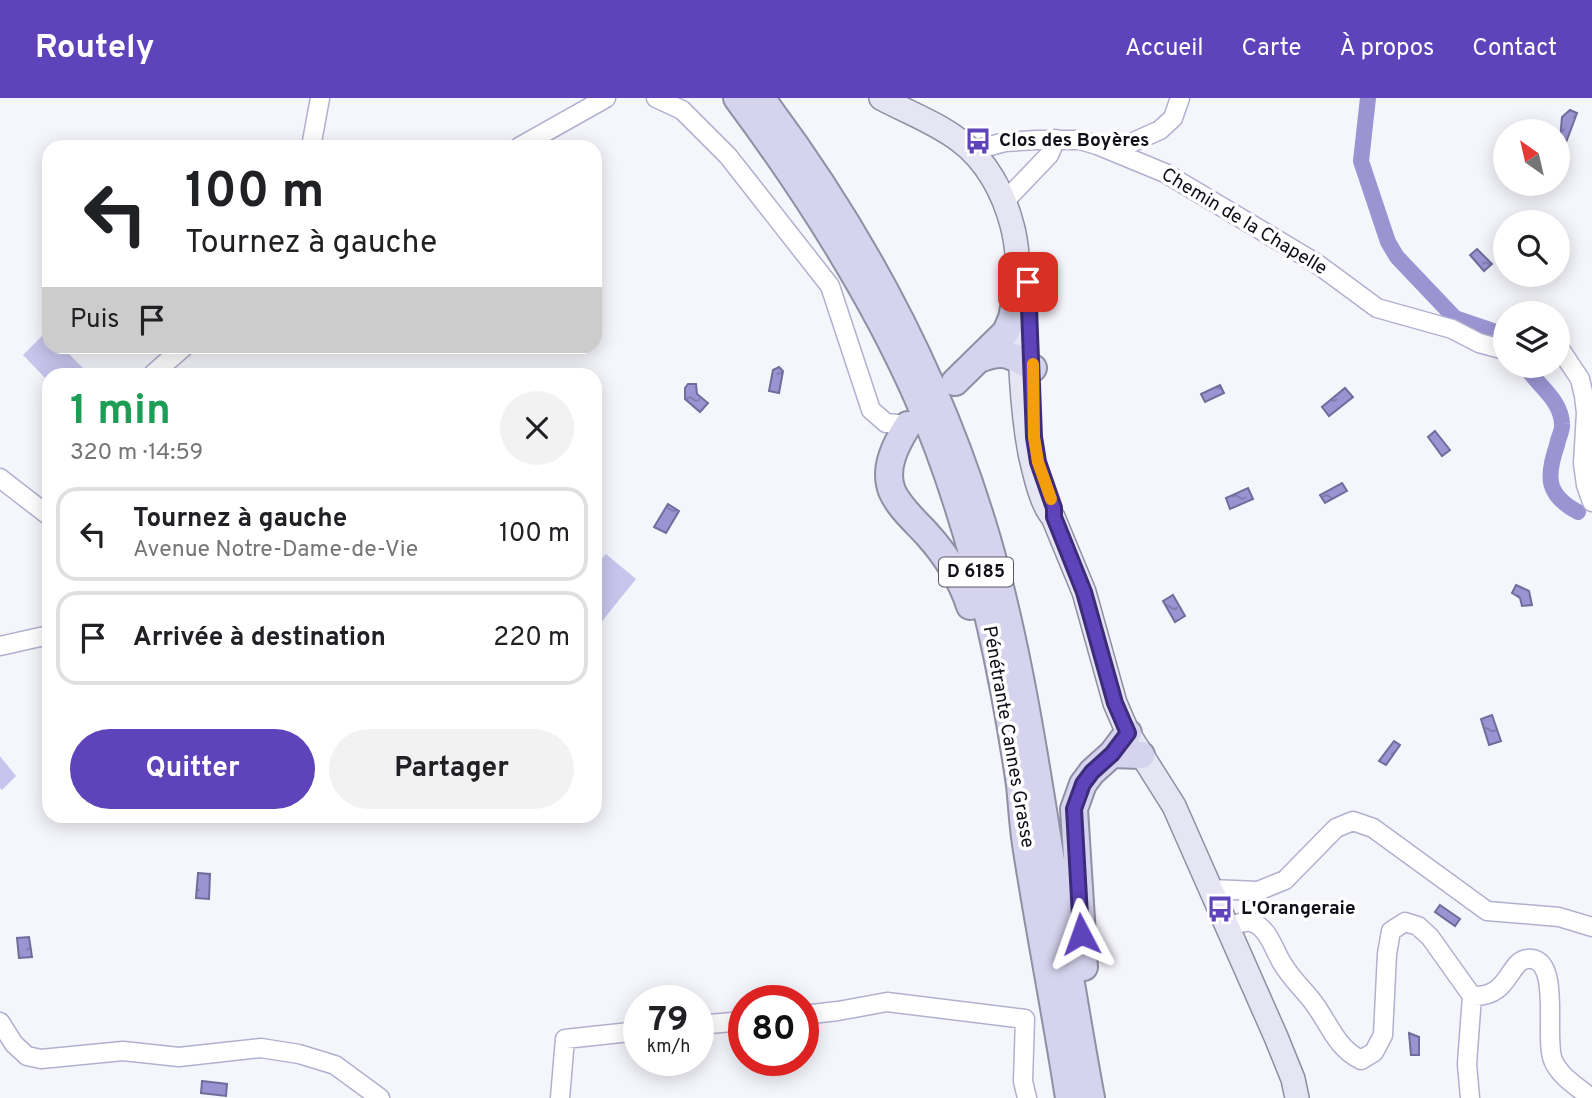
<!DOCTYPE html>
<html lang="fr">
<meta charset="utf-8">
<style>
:root{--surface:#fff;--page:#f2f2f2;--text:#202124;--muted:#757577;--line:#e0e0e0;--accent:#5e43bb}
body{margin:0;font-family:Overpass,sans-serif;background:var(--page);color:var(--text);height:100vh;display:flex;flex-direction:column;font-size:26px;white-space:nowrap}
*{box-sizing:border-box;margin:0}
p{font-size:23px;color:var(--muted)}
.icon{flex:none;width:38px;height:38px;fill:none;stroke:currentColor;stroke-width:2;stroke-linecap:round;stroke-linejoin:round}
.map{position:relative;flex:1;overflow:hidden}
.panel{position:absolute;left:42px;top:270px;width:560px;height:455px;display:flex;flex-direction:column;background:var(--surface);border-radius:21px;box-shadow:0 4px 18px #0003}
.panel>*{flex:none}
.hud{position:absolute;left:42px;top:42px;width:560px;height:214px;border-radius:21px;box-shadow:0 4px 18px #0003;background:#fff;color:var(--text);overflow:hidden}
.needle{width:46px;rotate:326deg}
.buttons{position:absolute;left:1493px;top:21px;display:grid;gap:14px}
.buttons a{display:grid;place-items:center;width:77px;height:77px;border-radius:50%;background:var(--surface);box-shadow:0 4px 18px #0003;font-size:35px}
.speed{position:absolute;left:623px;top:887px;display:flex;gap:14px;font-size:35px;font-weight:700;text-align:center}
.speed>*{display:grid;place-content:center;width:91px;height:91px;border-radius:50%;background:var(--surface);box-shadow:0 4px 18px #0003;line-height:1}
.speed small{font-size:18px;font-weight:400}
.speed .limit{border:10px solid #d22;background:#fff;color:#111}
.pin{position:absolute;display:grid;place-items:center;width:60px;height:60px;color:#fff;margin:-30px;border-radius:14px;box-shadow:0 4px 10px #0006}
.me{position:absolute;width:77px;margin:-38px;rotate:356deg;stroke-linejoin:round;filter:drop-shadow(0 0 5px #0008)}
.turn{display:flex;align-items:center;gap:24px;height:147px;padding:0 28px;font-size:32px}
.turn .icon{width:91px;height:91px;stroke-width:2.5}
.turn b{display:block;font-size:49px;line-height:60px}
.then{display:flex;align-items:center;height:66px;padding:0 28px;background:#0003;gap:14px;font-size:26px}
.round{display:grid;place-items:center;flex:none;width:74px;height:74px;border-radius:37px;background:var(--page)}
.head{display:flex;align-items:center;justify-content:space-between;height:119px;padding:0 28px}
h1{font-size:42px;font-weight:700;line-height:52px;color:#1e9e55}
.button{display:flex;gap:14px;margin-top:auto;padding:14px 28px}
.button a{flex:1;height:80px;border-radius:42px;background:var(--accent);color:#fff;font-size:28px;font-weight:700;line-height:80px;text-align:center}
.button a+a{background:var(--page);color:var(--text)}
ul{padding:0;list-style:none}
li{display:flex;align-items:center;gap:21px;height:94px;margin:0 14px 10px;padding:0 14px;border:4px solid var(--line);border-radius:21px}
li div{flex:1}
li b{display:block;font-size:26px}
li em{font-style:normal}
header{display:flex;align-items:center;gap:42px;box-sizing:border-box;height:98px;padding:0 35px;background:var(--accent);color:#fff}
header strong{font-size:33px}
nav{display:flex;gap:38px;margin-inline-start:auto;font-size:24px}
.map>svg:first-child{display:block}
</style>
<header>
<strong>Routely</strong>
<nav><a>Accueil</a><a>Carte</a><a>À propos</a><a>Contact</a></nav>
</header>
<div class="map">
<svg width="1592" height="1000" viewBox="0 0 1592 1000">
<defs>
<pattern id="water-ripples" width="26" height="14" patternUnits="userSpaceOnUse" patternTransform="scale(1.75)"><rect width="26" height="14" fill="#9a94d2"/><path d="M2 4q2-2 4 0t4 0M15 11q2-2 4 0t4 0" fill="none" stroke="#7c77aa"/></pattern>
</defs>
<rect width="100%" height="100%" fill="#f5f5fc"/>
<path fill="#c8c5ed" d="M 47,233 L 49,236 L 49,248 L 62,249 L 89,276 L 49,276 L 49,284 L 23,257 Z
M 606,456 L 636,481 L 595,532 L 595,469 Z
M 0,658 L 16,678 L 2,692 L 0,690 Z"/>
<path fill="url(#water-ripples)" stroke="#716c9b" stroke-width="2" d="M 1570,12 L 1577,15 L 1562,55 L 1559,53 L 1562,19 Z
M 1477,151 L 1492,166 L 1484,173 L 1470,157 Z
M 779,269 L 783,273 L 779,295 L 769,293 L 773,272 Z
M 688,286 L 696,286 L 697,296 L 708,305 L 700,314 L 685,301 L 685,290 Z
M 1220,287 L 1224,295 L 1205,304 L 1201,296 Z
M 1345,290 L 1353,299 L 1329,318 L 1322,309 Z
M 1435,333 L 1450,352 L 1442,358 L 1428,339 Z
M 1342,385 L 1347,393 L 1325,405 L 1320,397 Z
M 1248,390 L 1253,401 L 1230,411 L 1226,400 Z
M 668,406 L 679,413 L 666,435 L 654,429 Z
M 1516,487 L 1529,493 L 1532,507 L 1522,508 L 1520,500 L 1512,495 Z
M 1173,497 L 1185,518 L 1175,524 L 1163,503 Z
M 1492,617 L 1501,643 L 1489,647 L 1481,621 Z
M 1394,643 L 1400,647 L 1386,667 L 1379,663 Z
M 198,775 L 210,776 L 209,801 L 196,800 Z
M 1440,807 L 1460,821 L 1455,828 L 1435,814 Z
M 29,839 L 32,859 L 19,860 L 17,840 Z
M 1409,935 L 1419,939 L 1419,957 L 1411,957 Z
M 202,983 L 227,986 L 226,998 L 201,995 Z"/>
<g fill="none" stroke-linecap="round" stroke-linejoin="round">
<path stroke="#9a94d2" stroke-width="16" d="M 1368,0 L 1361,63 L 1388,144 L 1397,159 L 1455,220 L 1505,237
M 1525,268 C 1537,287 1561,301 1562,326 C 1563,332 1558,340 1557,347 C 1546,379 1546,397 1578,414"/>
<g stroke="#b2b0cf" stroke-width="21">
<path id="minor" d="M 656,0 L 682,12 L 728,58 L 830,188 L 871,312 L 886,325 L 908,327
M 311,49 L 320,0
M 519,49 L 606,0
M 971,53 L 1005,44 L 1036,42 L 1080,42 L 1097,47 L 1165,75 L 1316,165 L 1377,210 L 1452,231 L 1479,245 L 1505,252
M 1113,53 L 1160,32 L 1173,20 L 1180,0
M 1004,104 L 1049,57 L 1056,41
M 1558,252 L 1562,254 L 1580,281 L 1584,298 L 1586,315 L 1583,365 L 1586,387 L 1592,404
M 153,276 L 185,248
M 0,380 L 49,418
M 0,548 L 49,537
M 1211,791 L 1258,793 L 1285,782 L 1336,730 L 1353,723 L 1373,730 L 1487,813 L 1559,819 L 1592,829
M 1228,830 C 1236,827 1245,821 1254,825 C 1269,832 1274,852 1282,865 C 1290,879 1303,891 1313,904 C 1329,925 1336,950 1361,962 L 1374,954 L 1383,937 L 1387,856 L 1391,833 L 1405,824 L 1418,828 L 1430,839 L 1472,898 L 1467,966 L 1470,1000
M 1472,898 C 1513,900 1507,858 1532,861 C 1561,865 1544,941 1553,962 C 1559,978 1578,989 1591,1000
M 803,917 L 838,913 L 887,904 L 1025,921 L 1023,983 L 1027,1000
M 0,924 L 14,946 L 27,958 L 41,961 L 123,953 L 179,959 L 261,950 L 299,956 L 335,967 L 380,1000
M 698,927 L 744,923
M 560,1000 L 565,941 L 639,933"/>
</g>
<g stroke="#908fa3" stroke-width="26">
<path id="major" d="M 881,0 C 907,14 937,25 960,43 C 987,63 1004,96 1012,127 C 1019,152 1018,181 1019,207 C 1020,256 1021,306 1030,355 C 1034,372 1041,407 1053,419 L 1084,494 L 1115,605 L 1128,635 L 1174,708 L 1276,939 L 1293,981 L 1297,1000"/>
</g>
<g stroke="#908fa3" stroke-width="30">
<path id="highway" d="M 737,0 C 806,93 870,192 917,298 C 970,419 1001,557 1020,687 C 1022,707 1023,726 1026,746 C 1039,831 1056,915 1069,1000
M 761,0 C 862,134 940,280 987,441 C 1014,534 1030,630 1045,725 C 1060,817 1074,909 1091,1000
M 982,260 C 1006,251 1012,258 1033,270
M 955,284 L 1006,234 L 1012,220 L 1018,190
M 908,327 C 896,346 883,370 892,393 C 899,409 914,422 926,435 C 946,457 961,480 970,508
M 1112,656 L 1141,657
M 1084,869 L 1074,711 L 1083,686 L 1092,674 L 1112,656 L 1128,635"/>
</g>
<use href="#minor" stroke="#fff" stroke-width="18"/>
<use href="#major" stroke="#e6e5f4" stroke-width="23"/>
<use href="#highway" stroke="#d5d3ed" stroke-width="26"/>
</g>
<g fill="none" stroke-linecap="round" stroke-linejoin="round">
<g stroke="#3d2c7a" stroke-width="18">
<path id="route" d="M 1028,184 L 1034,339 L 1038,364 L 1054,410 L 1054,419 L 1084,494 L 1115,605 L 1128,635 L 1112,656 L 1092,674 L 1083,686 L 1074,711 L 1081,836"/>
</g>
<use href="#route" stroke="#5e43bb" stroke-width="12"/>
<path stroke="#f59e0b" stroke-width="12" d="M 1033,266 L 1034,339 L 1038,364 L 1051,401"/>
</g>
<defs>
<g id="bus-bare" transform="scale(2.1)"><path d="M-5-6H5V4H4V6H2V4H-2V6H-4V4H-5ZM-3.5-4V0h7V-4ZM-3.5 1.2v1.5H-2V1.2ZM2 1.2v1.5H3.5V1.2Z" fill="#5e43bb" stroke="#fff" stroke-width="2.5" paint-order="stroke"/></g>
</defs>
<g fill-rule="evenodd">
<use href="#bus-bare" x="978" y="43"/>
<use href="#bus-bare" x="1220" y="811"/>
</g>
<g text-anchor="middle" dominant-baseline="central" stroke-width="7" stroke-linejoin="round" paint-order="stroke">
<rect fill="#fff" stroke="#58585f" stroke-width="2" x="939" y="459.5" width="74" height="29" rx="5"/>
<g font-size="18" font-weight="bold" fill="#11101a">
<text x="976" y="474">D 6185</text>
</g>
<g font-size="19" font-weight="bold" fill="#11101a" stroke="#fff" text-anchor="start">
<text x="999" y="43">Clos des Boyères</text>
<text x="1241" y="811">L'Orangeraie</text>
</g>
<g font-size="19" fill="#11101a" stroke="#fff">
<text transform="translate(1244 124) rotate(31)">Chemin de la Chapelle</text>
<text transform="translate(1008 639) rotate(80)">Pénétrante Cannes Grasse</text>
</g>
</g>
</svg>
<div class="buttons">
<a><svg class="needle" viewBox="-14 -14 28 28"><path d="M0-13l5 13h-10z" fill="#e53935"/><path d="M0 13l5-13h-10z" fill="#757577"/></svg></a>
<a><svg class="icon" aria-label="search" viewBox="0 0 24 24"><circle cx="10" cy="10" r="6"/><path d="M15 15l6 6"/></svg></a>
<a><svg class="icon" aria-label="layers" viewBox="0 0 24 24"><path d="M12 4l9 5-9 5-9-5zM3 14l9 5 9-5"/></svg></a>
</div>
<div class="speed"><div>79<small>km/h</small></div><div class="limit">80</div></div>
<div class="pin" style="left:1028px;top:184px;background:#d93025"><svg class="icon" aria-label="arrive" viewBox="0 0 24 24"><path d="M6 21V4h12l-3 4 3 4H6"/></svg></div>
<svg class="me" style="left:1081px;top:836px" viewBox="-20 -20 40 40"><path d="M0-17L14 15 0 8-14 15z" fill="#5e43bb" stroke="#fff" stroke-width="4"/></svg>
<div class="hud">
<div class="turn"><svg class="icon" aria-label="left" viewBox="0 0 24 24"><path d="M17 20v-9H6M10 6l-5 5 5 5"/></svg><div><b>100 m</b>Tournez à gauche</div></div>
<div class="then">Puis<svg class="icon" aria-label="arrive" viewBox="0 0 24 24"><path d="M6 21V4h12l-3 4 3 4H6"/></svg></div>
</div>
<section class="panel">
<div class="head"><div><h1>1 min</h1><p>320 m · 14:59</p></div><a class="round"><svg class="icon" aria-label="close" viewBox="0 0 24 24"><path d="M6 6l12 12M18 6L6 18"/></svg></a></div>
<ul>
<li><svg class="icon" aria-label="left" viewBox="0 0 24 24"><path d="M17 20v-9H6M10 6l-5 5 5 5"/></svg><div><b>Tournez à gauche</b><p>Avenue Notre-Dame-de-Vie</p></div><em>100 m</em></li>
<li><svg class="icon" aria-label="arrive" viewBox="0 0 24 24"><path d="M6 21V4h12l-3 4 3 4H6"/></svg><div><b>Arrivée à destination</b></div><em>220 m</em></li>
</ul>
<div class="button"><a>Quitter</a><a>Partager</a></div>
</section>
</div>
